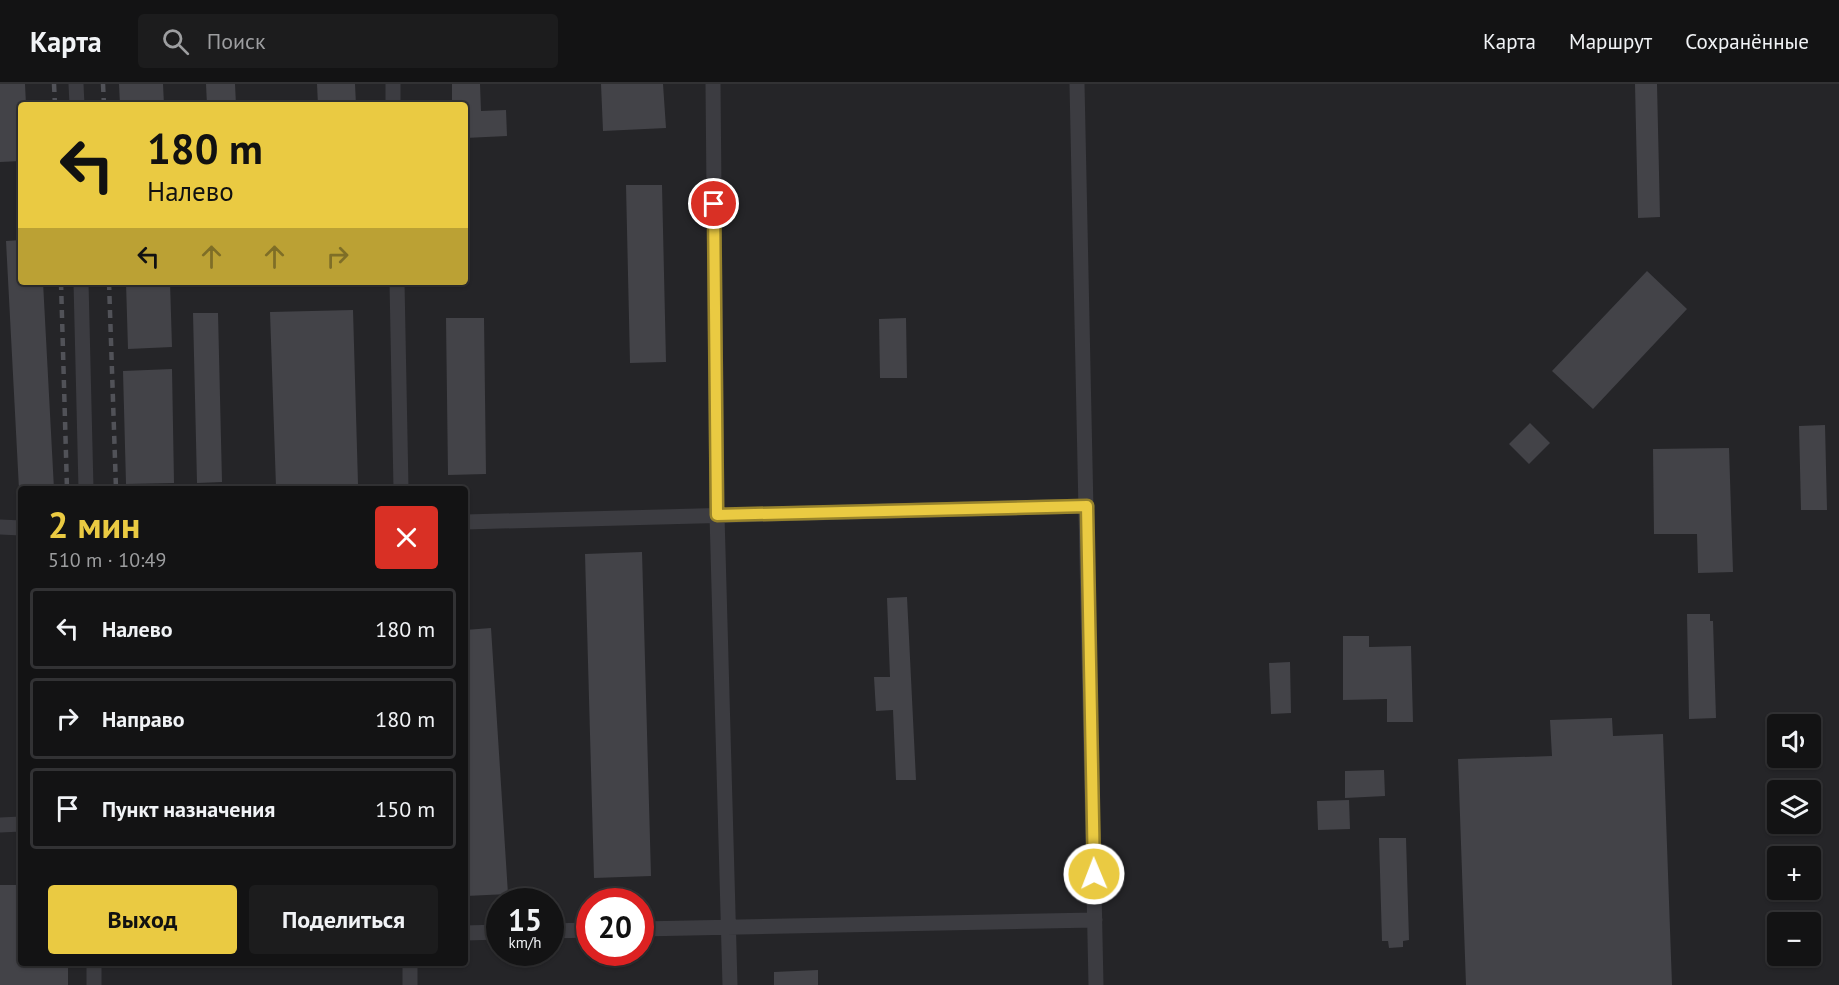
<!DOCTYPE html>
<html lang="ru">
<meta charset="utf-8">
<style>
:root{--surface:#131314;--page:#1c1c1d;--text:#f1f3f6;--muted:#9d9ea0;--line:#323234;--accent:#eaca42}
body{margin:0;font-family:"PT Sans",sans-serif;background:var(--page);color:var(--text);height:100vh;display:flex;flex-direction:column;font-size:22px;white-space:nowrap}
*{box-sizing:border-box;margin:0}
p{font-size:20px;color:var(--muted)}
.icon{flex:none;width:33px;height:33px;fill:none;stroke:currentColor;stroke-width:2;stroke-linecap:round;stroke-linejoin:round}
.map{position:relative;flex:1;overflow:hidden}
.sheet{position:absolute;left:18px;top:402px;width:450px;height:480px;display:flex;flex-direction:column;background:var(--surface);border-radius:6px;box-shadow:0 2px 4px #0004,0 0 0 2px var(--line)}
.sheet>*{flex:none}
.hud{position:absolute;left:18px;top:18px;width:450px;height:183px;border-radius:6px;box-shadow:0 2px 4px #0004,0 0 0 2px var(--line);background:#eaca42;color:#111;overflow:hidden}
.tools{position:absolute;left:1767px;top:630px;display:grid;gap:12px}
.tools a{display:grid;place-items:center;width:54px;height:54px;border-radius:6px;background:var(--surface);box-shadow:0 2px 4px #0004,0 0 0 2px var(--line);font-size:30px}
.speed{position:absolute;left:486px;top:804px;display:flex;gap:12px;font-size:30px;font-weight:700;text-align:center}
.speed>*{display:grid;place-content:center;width:78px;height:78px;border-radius:50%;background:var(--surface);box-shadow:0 2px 4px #0004,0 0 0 2px var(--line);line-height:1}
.speed small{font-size:15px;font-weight:400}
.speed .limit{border:9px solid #d22;background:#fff;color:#111}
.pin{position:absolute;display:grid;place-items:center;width:51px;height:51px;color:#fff;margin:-26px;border:3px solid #fff;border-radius:50%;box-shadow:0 2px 6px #0007}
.me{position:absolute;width:66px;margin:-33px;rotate:359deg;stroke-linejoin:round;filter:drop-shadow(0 0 4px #0008)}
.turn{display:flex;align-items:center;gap:21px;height:126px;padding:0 30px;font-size:27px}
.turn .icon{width:78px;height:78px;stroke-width:2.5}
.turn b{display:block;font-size:42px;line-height:51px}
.lanes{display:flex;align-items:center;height:57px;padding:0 30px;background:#0003;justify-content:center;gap:30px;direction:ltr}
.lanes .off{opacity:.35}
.round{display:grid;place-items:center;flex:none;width:63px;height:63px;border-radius:6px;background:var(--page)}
.overview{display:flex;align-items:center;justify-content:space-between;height:102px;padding:0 30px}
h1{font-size:36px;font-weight:700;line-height:45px;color:var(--accent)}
.primary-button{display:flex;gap:12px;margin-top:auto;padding:12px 30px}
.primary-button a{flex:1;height:69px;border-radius:6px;background:var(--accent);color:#111;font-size:24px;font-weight:700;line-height:69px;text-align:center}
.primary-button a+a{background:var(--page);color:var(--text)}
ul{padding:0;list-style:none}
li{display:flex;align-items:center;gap:18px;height:81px;margin:0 12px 9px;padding:0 18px;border:3px solid var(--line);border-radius:6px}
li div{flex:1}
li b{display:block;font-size:22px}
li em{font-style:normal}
header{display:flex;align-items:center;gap:36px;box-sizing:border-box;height:84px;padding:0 30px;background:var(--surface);border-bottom:2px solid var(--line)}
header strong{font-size:28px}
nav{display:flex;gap:33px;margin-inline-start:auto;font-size:21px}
.search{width:420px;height:54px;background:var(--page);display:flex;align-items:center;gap:15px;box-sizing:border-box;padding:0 21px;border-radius:6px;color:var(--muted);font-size:22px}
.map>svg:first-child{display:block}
</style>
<header>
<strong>Карта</strong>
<div class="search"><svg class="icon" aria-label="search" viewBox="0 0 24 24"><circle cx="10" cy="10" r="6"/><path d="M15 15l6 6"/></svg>Поиск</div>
<nav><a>Карта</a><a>Маршрут</a><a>Сохранённые</a></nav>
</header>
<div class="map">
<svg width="1839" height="901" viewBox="0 0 1839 901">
<rect width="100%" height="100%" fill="#19191b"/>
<path fill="#252528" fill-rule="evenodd" d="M 0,0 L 1839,0 L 1839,901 L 0,901 ZM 21,21 L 465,21 L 465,198 L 21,198 ZM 21,405 L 465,405 L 465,879 L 21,879 ZM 1778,640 L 1810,640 L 1810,674 L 1778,674 ZM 1778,706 L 1810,706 L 1810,740 L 1778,740 ZM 1778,772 L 1810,772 L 1810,806 L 1778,806 ZM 500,818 L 550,818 L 550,868 L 500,868 ZM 590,818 L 640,818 L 640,868 L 590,868 ZM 1778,838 L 1810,838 L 1810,872 L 1778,872 Z"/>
<path fill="#434348" d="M 0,0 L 25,0 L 26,21 L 21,21 L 21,77 L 0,78 Z
M 119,0 L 163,0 L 164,21 L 120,21 Z
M 206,0 L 235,0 L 236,21 L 207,21 Z
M 317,0 L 355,0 L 356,21 L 318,21 Z
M 452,0 L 480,0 L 481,27 L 506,26 L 507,52 L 465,54 L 465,21 L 452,21 Z
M 601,0 L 663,0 L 666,44 L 603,47 Z
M 1635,0 L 1657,0 L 1660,133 L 1638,134 Z
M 626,101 L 662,101 L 666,278 L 630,279 Z
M 21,156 L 21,198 L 43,198 L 54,405 L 19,405 L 6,157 Z
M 1647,187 L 1687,225 L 1593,325 L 1552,287 Z
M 126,198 L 170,198 L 172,263 L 128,265 Z
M 353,226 L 358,400 L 276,403 L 270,228 Z
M 193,229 L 218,229 L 222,398 L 197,399 Z
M 446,234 L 484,234 L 486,390 L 448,391 Z
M 906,234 L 907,294 L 880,294 L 879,235 Z
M 172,285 L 174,399 L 126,400 L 123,287 Z
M 1530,339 L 1550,359 L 1529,380 L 1509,360 Z
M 1825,341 L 1827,426 L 1801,426 L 1799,342 Z
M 1729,364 L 1733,488 L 1698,489 L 1697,450 L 1654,450 L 1653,365 Z
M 642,468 L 651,792 L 594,794 L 585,470 Z
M 907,513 L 916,696 L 896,696 L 893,626 L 876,627 L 874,593 L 890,593 L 887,514 Z
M 1687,530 L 1710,530 L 1710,537 L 1713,537 L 1716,634 L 1689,635 Z
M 491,544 L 508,810 L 466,812 L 465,546 Z
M 1343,552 L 1369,552 L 1369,563 L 1411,562 L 1413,638 L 1387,638 L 1387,615 L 1343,616 Z
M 1290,578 L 1291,629 L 1271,630 L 1269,579 Z
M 1612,634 L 1613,652 L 1663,650 L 1672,901 L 1466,901 L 1458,675 L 1552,672 L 1550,636 Z
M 1384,686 L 1385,712 L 1345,714 L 1345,687 Z
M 1349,716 L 1350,745 L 1318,746 L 1317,717 Z
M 1379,754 L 1406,754 L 1409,856 L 1403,857 L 1403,863 L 1389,864 L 1388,857 L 1382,857 Z
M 0,801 L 21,801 L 21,879 L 68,879 L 68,901 L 0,901 Z
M 818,886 L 818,901 L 774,901 L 774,888 Z"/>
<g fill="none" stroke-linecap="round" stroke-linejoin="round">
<path stroke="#3c3c41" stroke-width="15" d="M 76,0 L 77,21
M 393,0 L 393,21
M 713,0 L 717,431 L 730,901
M 1077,0 L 1096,901
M 81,198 L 86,405
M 397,198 L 401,405
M 465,438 L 1087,422
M 0,443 L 21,444
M 0,741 L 21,740
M 640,845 L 1095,836
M 550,847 L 590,846
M 465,849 L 500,848
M 94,879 L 94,901
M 410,879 L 410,901"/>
<path stroke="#515258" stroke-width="4.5" stroke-dasharray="8 6" stroke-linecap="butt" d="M 54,0 L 55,21
M 103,0 L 104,21
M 61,198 L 67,405
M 109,198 L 116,405"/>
</g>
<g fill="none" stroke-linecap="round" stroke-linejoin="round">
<g stroke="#98832b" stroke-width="15">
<path id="route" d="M 714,120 L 717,431 L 1087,422 L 1094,790"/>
</g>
<use href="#route" stroke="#eaca42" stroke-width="10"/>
</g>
</svg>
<div class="tools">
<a><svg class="icon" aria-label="sound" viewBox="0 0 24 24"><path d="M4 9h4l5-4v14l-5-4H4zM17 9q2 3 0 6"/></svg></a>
<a><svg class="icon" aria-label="layers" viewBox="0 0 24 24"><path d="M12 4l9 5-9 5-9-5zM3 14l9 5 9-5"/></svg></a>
<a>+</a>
<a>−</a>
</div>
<div class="speed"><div>15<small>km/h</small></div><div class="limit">20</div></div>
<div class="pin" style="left:714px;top:120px;background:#d93025"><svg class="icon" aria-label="arrive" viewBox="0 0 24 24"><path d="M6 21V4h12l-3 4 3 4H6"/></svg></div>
<svg class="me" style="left:1094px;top:790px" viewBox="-20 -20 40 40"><circle r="17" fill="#eaca42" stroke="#fff" stroke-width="3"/><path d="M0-11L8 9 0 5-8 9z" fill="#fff"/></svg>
<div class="hud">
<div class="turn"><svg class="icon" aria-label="left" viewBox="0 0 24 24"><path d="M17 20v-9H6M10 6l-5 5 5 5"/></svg><div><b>180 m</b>Налево</div></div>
<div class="lanes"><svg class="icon" aria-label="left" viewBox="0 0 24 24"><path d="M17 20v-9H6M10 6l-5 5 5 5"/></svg><svg class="icon off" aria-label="ahead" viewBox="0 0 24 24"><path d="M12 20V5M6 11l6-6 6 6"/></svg><svg class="icon off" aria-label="ahead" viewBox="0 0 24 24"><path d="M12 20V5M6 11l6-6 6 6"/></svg><svg class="icon off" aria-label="right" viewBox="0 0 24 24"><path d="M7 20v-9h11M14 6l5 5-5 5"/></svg></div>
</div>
<section class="sheet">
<div class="overview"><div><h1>2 мин</h1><p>510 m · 10:49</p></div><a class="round" style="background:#d93025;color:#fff"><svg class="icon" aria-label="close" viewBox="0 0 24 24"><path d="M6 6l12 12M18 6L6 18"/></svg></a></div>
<ul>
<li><svg class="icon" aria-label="left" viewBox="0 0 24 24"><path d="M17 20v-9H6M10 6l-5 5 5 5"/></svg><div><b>Налево</b></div><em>180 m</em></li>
<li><svg class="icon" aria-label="right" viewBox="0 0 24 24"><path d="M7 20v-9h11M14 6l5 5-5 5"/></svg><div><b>Направо</b></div><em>180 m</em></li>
<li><svg class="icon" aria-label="arrive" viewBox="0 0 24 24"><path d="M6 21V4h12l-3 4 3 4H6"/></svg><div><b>Пункт назначения</b></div><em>150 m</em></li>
</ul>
<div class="primary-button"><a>Выход</a><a>Поделиться</a></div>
</section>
</div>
